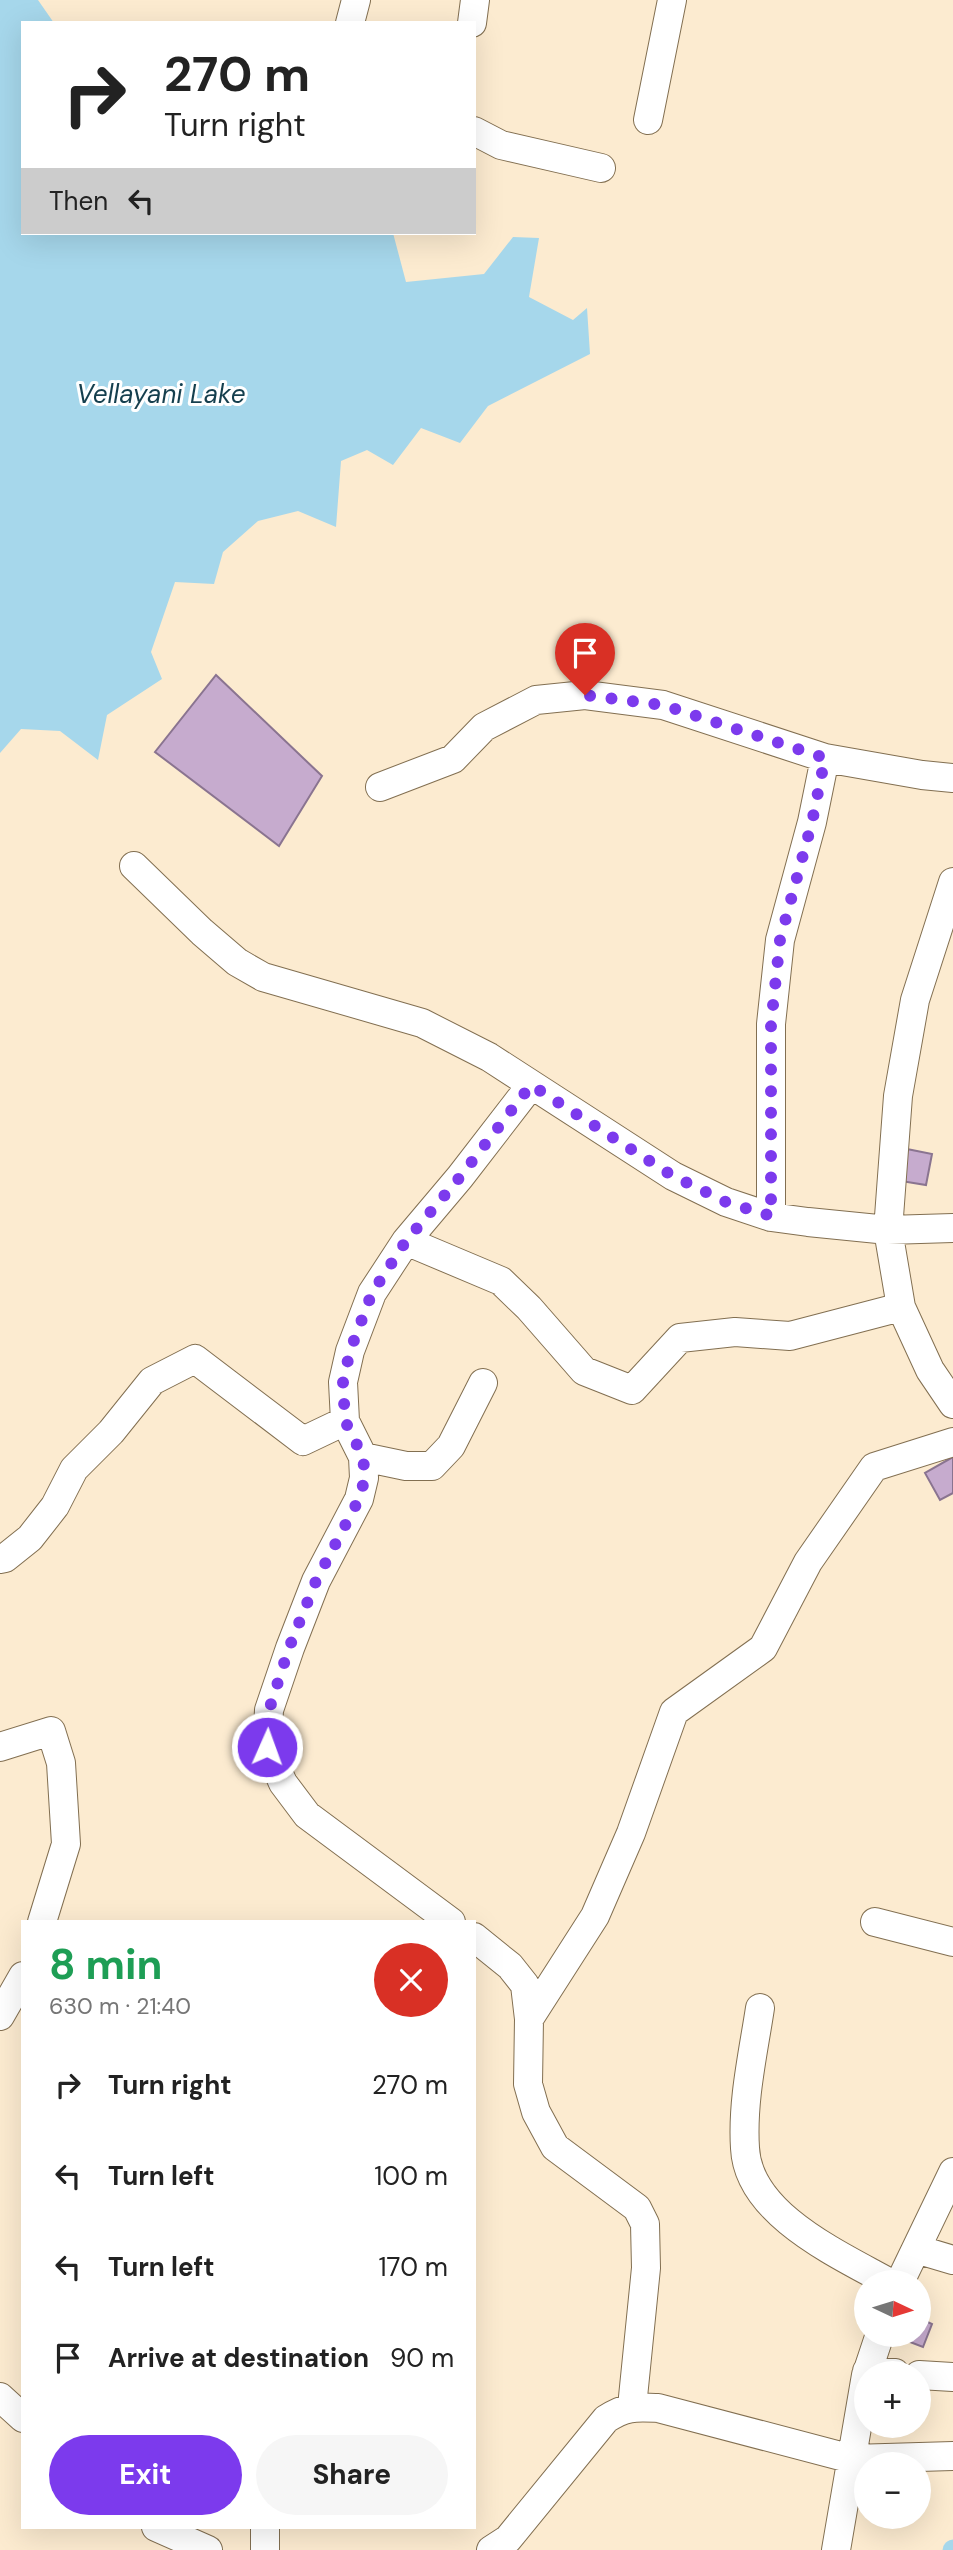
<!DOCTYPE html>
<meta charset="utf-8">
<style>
:root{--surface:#fff;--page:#f6f6f6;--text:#222;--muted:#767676;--accent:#7c3aed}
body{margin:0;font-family:"DM Sans",sans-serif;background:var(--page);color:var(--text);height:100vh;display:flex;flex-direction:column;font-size:26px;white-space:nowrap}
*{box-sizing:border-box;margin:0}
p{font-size:23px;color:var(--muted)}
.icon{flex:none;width:38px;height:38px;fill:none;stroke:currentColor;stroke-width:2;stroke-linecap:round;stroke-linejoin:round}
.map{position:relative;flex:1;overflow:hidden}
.side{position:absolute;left:21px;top:1920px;width:455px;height:609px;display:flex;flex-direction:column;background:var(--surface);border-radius:0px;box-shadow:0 7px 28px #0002}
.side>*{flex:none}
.hud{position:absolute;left:21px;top:21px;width:455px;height:214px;border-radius:0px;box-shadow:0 7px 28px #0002;background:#fff;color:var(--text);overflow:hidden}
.needle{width:46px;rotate:94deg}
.tools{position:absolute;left:854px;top:2270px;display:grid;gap:14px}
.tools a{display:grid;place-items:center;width:77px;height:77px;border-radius:50%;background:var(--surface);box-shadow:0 7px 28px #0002;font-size:35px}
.pin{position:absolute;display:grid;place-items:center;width:60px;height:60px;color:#fff;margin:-72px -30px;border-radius:50% 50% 50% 0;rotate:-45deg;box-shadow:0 0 7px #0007}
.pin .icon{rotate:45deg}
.me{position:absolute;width:77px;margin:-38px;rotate:2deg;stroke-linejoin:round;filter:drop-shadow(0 0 5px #0008)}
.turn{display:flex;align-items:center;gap:24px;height:147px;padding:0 28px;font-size:32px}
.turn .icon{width:91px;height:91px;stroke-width:2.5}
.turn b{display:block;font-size:49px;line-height:60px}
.then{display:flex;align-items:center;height:66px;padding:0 28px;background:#0003;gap:14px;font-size:26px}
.round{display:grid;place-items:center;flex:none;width:74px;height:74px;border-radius:37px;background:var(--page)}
.overview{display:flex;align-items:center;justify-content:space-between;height:119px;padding:0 28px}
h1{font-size:42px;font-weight:700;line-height:52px;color:#1e9e55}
.cta{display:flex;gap:14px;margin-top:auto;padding:14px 28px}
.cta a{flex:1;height:80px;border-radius:42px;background:var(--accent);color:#fff;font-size:28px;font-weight:700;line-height:80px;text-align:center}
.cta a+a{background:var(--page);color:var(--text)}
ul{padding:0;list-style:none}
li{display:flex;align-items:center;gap:21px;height:91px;padding:0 28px}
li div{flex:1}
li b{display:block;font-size:26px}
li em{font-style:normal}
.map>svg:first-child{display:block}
</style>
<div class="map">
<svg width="953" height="2550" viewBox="0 0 953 2550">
<rect width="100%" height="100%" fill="#fcebd0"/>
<path fill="#a6d7eb" d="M 0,0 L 38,0 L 54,23 L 23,23 L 23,233 L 393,233 L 406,282 L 484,274 L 513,237 L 539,238 L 529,297 L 573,320 L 587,308 L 590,354 L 488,406 L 460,443 L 421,428 L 393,465 L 367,450 L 341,461 L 336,527 L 298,511 L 258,521 L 223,552 L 214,584 L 175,582 L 151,652 L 162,679 L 107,715 L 98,760 L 60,731 L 21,729 L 0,753 Z"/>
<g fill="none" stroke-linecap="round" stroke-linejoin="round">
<path stroke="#a6d7eb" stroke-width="19" d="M 952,2550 L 953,2549"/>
</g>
<path fill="#c6abce" stroke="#8a7490" stroke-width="2" d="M 216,675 L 322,776 L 279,846 L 155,752 Z
M 907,1149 L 932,1154 L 926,1185 L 901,1181 Z
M 953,1457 L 953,1493 L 940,1500 L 925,1473 Z
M 919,2318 L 932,2324 L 923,2347 L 897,2337 L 897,2334 L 919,2334 Z"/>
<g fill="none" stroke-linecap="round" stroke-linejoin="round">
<g stroke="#826f51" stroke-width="30">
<path id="minor" d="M 350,23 L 356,0
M 472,23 L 475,0
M 648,120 L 672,0
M 474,131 L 501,145 L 601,168
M 380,787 L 453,759 L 484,727 L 536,700 L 585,695 L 663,705 L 825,758 L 922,775 L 953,778
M 134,866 L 202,932 L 237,962 L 263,977 L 422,1023 L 489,1057 L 673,1176 L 726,1202 L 771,1217 L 808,1222 L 888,1230 L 953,1228
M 953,882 L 915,1000 L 898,1096 L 888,1230 L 901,1307 L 930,1370 L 953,1404
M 771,1217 L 771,1024 L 780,940 L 812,822 L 825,758
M 406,1241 L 501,1281 L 529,1308 L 584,1371 L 632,1390 L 680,1338 L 735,1332 L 790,1336 L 901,1307
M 363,1457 L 406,1466 L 432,1466 L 451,1446 L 483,1383
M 0,1559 L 5,1558 L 30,1538 L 55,1506 L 74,1469 L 111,1432 L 152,1381 L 195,1359 L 303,1441 L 345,1421
M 0,1747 L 51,1731 L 61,1763 L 66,1844 L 42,1922
M 451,1922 L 307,1815 L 283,1783 L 267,1747 L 269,1710 L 290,1648 L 316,1581 L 359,1499 L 364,1478 L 363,1457 L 345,1421 L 343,1382 L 350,1351 L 372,1293 L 406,1241 L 460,1177 L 531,1085
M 875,1922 L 953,1942
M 474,1937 L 510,1966 L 525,1985 L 529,2019 L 528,2084 L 536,2112 L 555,2147 L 637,2208 L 645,2224 L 646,2268 L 632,2407
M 760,2008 C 753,2054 742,2101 745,2148 C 748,2214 838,2254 888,2282
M 0,2016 L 23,1976
M 529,2019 L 595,1916 L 631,1833 L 674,1712 L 763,1648 L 808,1562 L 874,1467 L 953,1442
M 916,2249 L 953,2260
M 900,2282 L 953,2172
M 867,2371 L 895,2373
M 867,2373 L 880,2334
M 919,2375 L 953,2377
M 0,2397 L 23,2418
M 156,2527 L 208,2550
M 265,2527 L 265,2550
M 491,2550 L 508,2539 L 606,2419 C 626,2406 635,2407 658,2408 L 852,2459 L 953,2456
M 836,2550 L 866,2375"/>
</g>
<use href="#minor" stroke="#fff" stroke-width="28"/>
</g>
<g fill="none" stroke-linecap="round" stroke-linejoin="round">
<path stroke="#7c3aed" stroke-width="12" stroke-dasharray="0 21.6" d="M 267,1747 L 269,1710 L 289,1648 L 316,1581 L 359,1499 L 365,1478 L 363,1457 L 345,1421 L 343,1382 L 350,1351 L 372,1293 L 406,1241 L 460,1177 L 531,1085 L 673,1176 L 726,1202 L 771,1216 L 771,1024 L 780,940 L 812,822 L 825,758 L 663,705 L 585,695"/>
</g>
<g text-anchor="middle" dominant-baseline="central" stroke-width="6" stroke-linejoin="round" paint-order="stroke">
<g font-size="26" font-style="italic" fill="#153f4e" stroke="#fff">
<text x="161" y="394">Vellayani Lake</text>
</g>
</g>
</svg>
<div class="tools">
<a><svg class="needle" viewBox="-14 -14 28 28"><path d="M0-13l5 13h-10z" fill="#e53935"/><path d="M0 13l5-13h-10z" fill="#767676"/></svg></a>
<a>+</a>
<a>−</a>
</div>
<div class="pin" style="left:585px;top:695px;background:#d93025"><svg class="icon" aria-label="arrive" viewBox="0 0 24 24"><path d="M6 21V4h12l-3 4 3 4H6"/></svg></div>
<svg class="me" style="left:267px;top:1747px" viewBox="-20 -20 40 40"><circle r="17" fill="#7c3aed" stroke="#fff" stroke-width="3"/><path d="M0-11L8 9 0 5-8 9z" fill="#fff"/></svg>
<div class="hud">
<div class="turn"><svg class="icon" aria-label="right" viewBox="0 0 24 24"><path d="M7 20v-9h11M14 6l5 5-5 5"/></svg><div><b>270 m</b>Turn right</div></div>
<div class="then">Then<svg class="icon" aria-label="left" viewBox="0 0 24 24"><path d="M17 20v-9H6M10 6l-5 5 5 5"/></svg></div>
</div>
<section class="side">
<div class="overview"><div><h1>8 min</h1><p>630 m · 21:40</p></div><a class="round" style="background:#d93025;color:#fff"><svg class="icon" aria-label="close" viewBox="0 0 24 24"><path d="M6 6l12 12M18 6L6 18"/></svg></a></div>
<ul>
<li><svg class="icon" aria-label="right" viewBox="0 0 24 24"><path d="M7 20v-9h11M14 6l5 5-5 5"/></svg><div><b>Turn right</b></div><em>270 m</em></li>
<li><svg class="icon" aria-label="left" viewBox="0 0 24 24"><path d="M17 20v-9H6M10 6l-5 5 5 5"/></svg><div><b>Turn left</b></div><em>100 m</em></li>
<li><svg class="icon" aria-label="left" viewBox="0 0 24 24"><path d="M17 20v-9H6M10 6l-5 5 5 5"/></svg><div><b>Turn left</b></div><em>170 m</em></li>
<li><svg class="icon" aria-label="arrive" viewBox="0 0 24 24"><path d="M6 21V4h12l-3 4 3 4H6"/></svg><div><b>Arrive at destination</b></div><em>90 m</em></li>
</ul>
<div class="cta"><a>Exit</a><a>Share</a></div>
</section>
</div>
